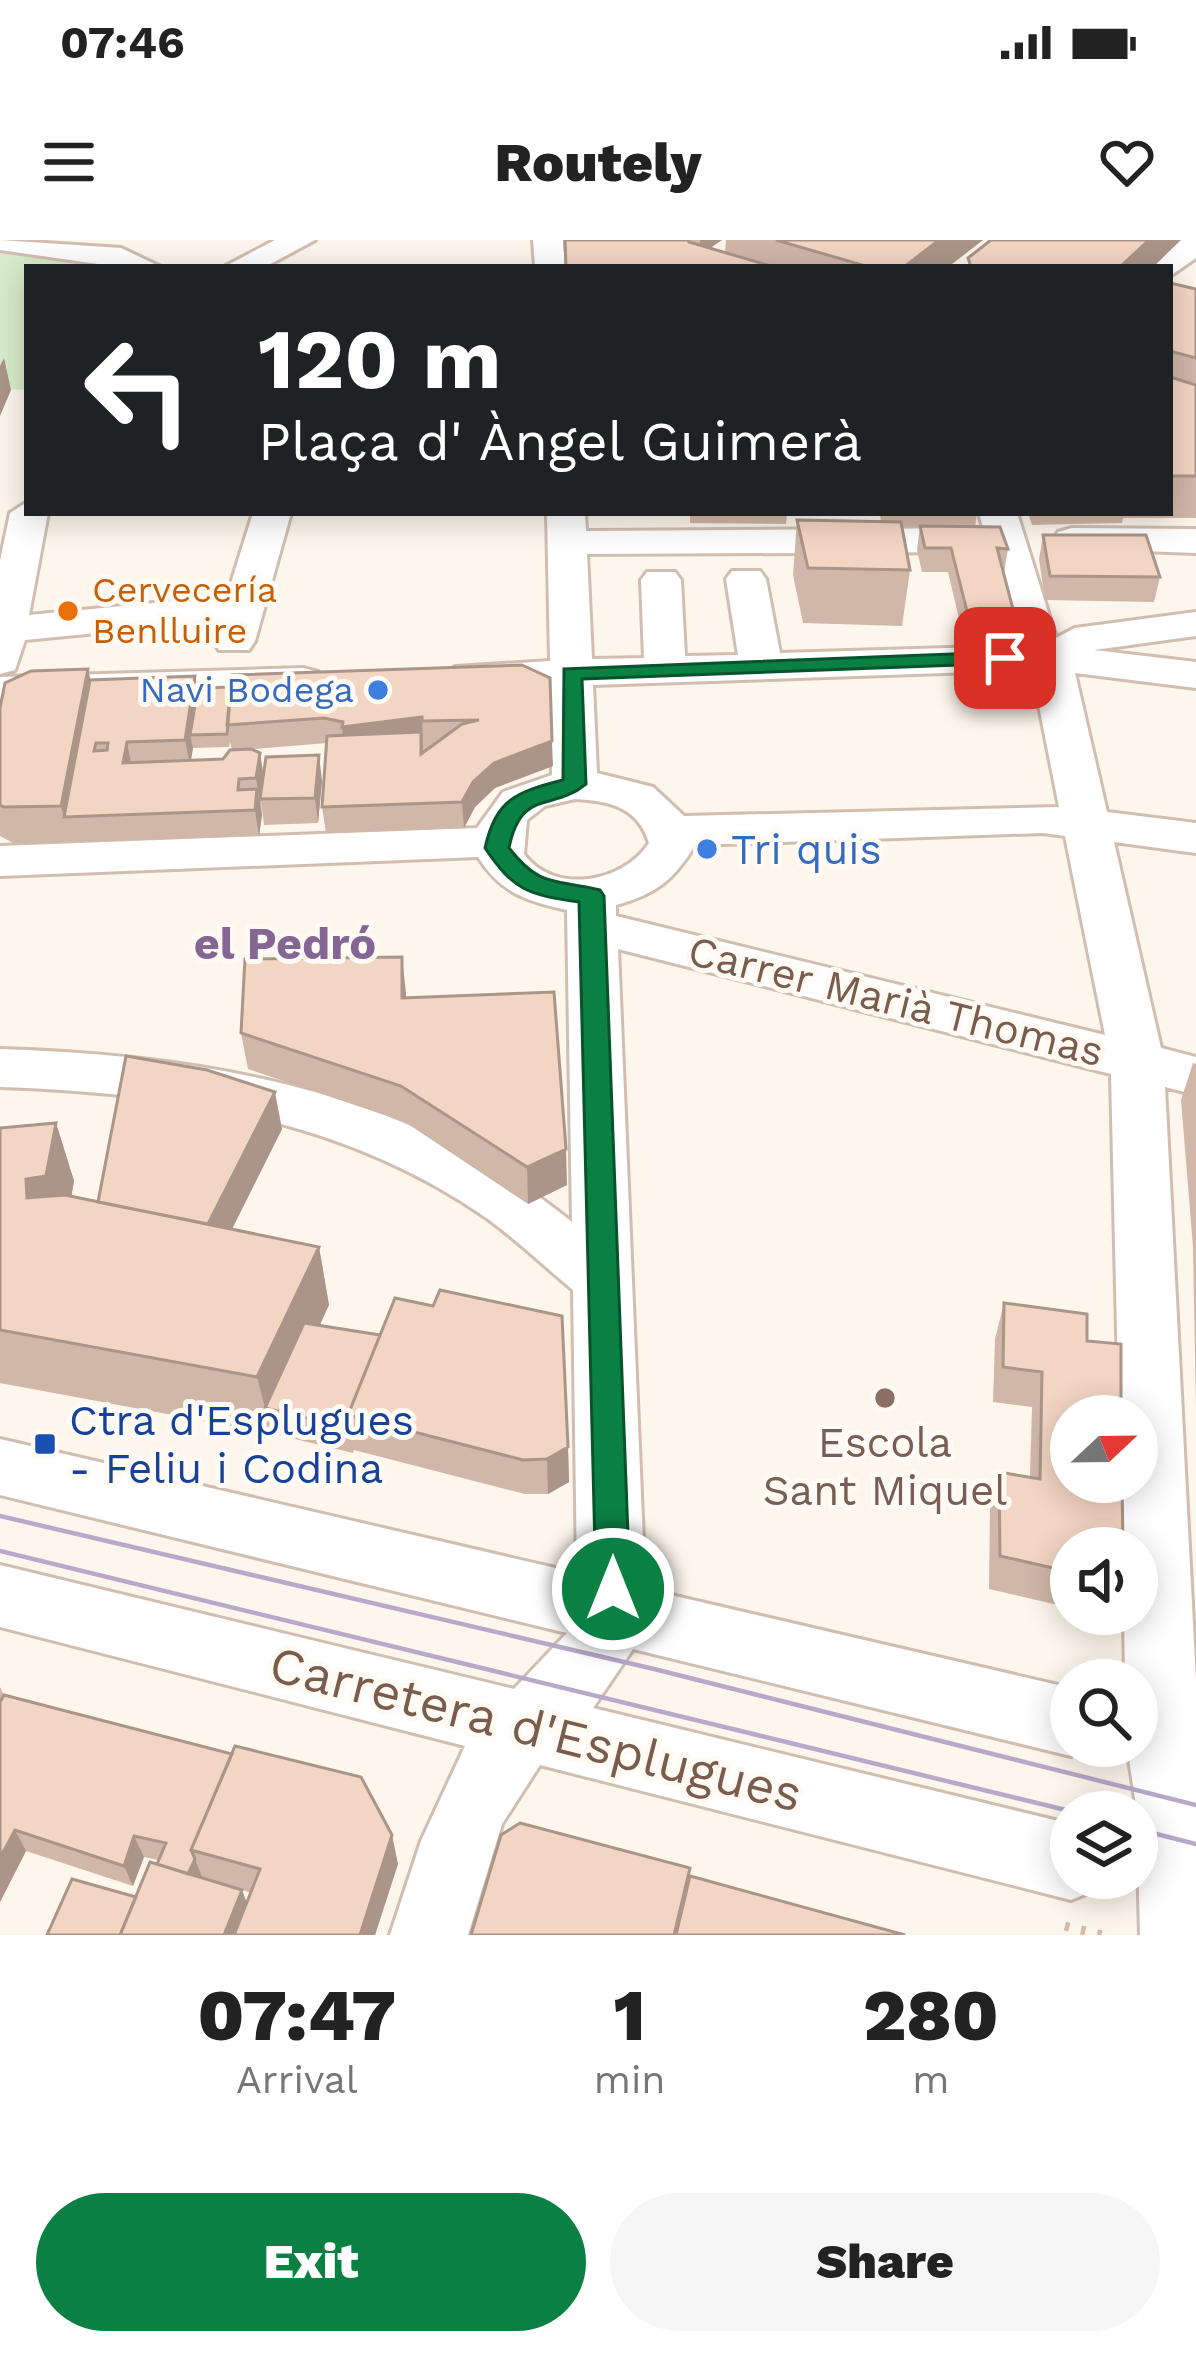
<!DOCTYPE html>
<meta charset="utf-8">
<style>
:root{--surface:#fff;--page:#f6f6f6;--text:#222;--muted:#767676;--accent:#0b8043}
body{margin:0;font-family:"Work Sans",sans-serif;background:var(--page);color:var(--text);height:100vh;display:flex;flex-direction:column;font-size:45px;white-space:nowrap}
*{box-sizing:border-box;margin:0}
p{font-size:39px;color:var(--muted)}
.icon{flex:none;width:66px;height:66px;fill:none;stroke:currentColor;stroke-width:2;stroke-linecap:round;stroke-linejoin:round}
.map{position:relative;height:1695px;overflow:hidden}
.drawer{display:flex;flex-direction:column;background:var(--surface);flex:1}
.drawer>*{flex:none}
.hud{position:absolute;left:24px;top:24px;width:1149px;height:252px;border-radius:0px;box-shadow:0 6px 30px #0003;background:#202124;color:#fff;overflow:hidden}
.needle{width:78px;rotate:68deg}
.tools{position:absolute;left:1050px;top:1155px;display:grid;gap:24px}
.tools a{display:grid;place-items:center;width:108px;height:108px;border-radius:50%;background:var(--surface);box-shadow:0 6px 30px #0003;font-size:60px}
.pin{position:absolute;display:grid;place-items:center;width:102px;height:102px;color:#fff;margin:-51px;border-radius:24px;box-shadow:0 6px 18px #0006}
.me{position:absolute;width:132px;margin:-66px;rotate:0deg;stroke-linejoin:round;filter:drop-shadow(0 0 9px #0008)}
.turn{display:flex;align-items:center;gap:42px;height:252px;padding:0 36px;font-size:54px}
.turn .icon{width:156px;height:156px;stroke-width:2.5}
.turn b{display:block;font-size:84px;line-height:102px}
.eta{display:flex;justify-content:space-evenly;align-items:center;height:204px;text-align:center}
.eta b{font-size:72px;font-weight:800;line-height:84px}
.primary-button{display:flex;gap:24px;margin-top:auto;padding:24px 36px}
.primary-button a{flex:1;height:138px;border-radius:72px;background:var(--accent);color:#fff;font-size:48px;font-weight:800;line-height:138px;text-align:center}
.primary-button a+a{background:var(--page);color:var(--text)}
.status{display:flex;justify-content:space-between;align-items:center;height:84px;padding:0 60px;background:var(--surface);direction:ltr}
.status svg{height:33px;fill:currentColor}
header{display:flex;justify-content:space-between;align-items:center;height:156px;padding:0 36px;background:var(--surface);font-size:54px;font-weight:800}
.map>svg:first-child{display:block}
</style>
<div class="status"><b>07:46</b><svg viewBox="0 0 49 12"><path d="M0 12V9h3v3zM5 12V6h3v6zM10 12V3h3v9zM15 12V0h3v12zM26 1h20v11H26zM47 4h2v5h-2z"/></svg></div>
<header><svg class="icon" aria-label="menu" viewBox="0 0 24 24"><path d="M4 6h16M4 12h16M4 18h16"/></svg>Routely<svg class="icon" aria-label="heart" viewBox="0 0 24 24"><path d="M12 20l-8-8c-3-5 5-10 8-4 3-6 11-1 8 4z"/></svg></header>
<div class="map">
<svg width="1196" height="1695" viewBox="0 0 1196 1695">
<rect width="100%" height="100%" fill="#fdf6ec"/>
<path fill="#d8ecc9" d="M 0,13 L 115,24 L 27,27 L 27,150 L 0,149 Z"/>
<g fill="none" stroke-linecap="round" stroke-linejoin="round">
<g stroke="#d1beb0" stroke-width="6">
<path id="minor" d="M 0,0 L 121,8 L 161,27 L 119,27 L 0,10 Z
M 275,0 L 315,0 L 265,27 L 224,27 Z
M 533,0 L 563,0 L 565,27 L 535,27 Z
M 1180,0 L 1196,0 L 1196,18 L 1170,36 L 1170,27 L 1153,27 Z
M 27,262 L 27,273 L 48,273 L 29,375 L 227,356 L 253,273 L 291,273 L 255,401 L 249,410 L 219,410 L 213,401 L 220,381 L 25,400 L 15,430 L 0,434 L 0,321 L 10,273 Z
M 547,273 L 585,273 L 586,291 L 983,288 L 979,273 L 1017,273 L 1056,398 L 1075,388 L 1196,372 L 1196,396 L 1094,410 L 1196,422 L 1196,448 L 1075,433 L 1107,572 L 1196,583 L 1196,613 L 1114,602 L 1161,808 L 1196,817 L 1196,855 L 1165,847 L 1196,1441 L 1196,1695 L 1140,1695 L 1137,1572 L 1127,1506 L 1137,1506 L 1137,1440 L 1125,1440 L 1124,1374 L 1137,1374 L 1137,1308 L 1122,1308 L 1120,1242 L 1137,1242 L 1137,1176 L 1119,1176 L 1111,834 L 618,709 L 645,1349 L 1071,1448 L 1071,1506 L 1097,1506 L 1071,1516 L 633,1409 L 593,1468 L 1071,1584 L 1071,1638 L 1102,1638 L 1098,1649 L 1071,1660 L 540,1525 L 502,1584 L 468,1695 L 390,1695 L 421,1601 L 465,1506 L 0,1387 L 0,1325 L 514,1449 L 567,1393 L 0,1255 L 0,1199 L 577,1333 L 573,1050 C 544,1026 518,1001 488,979 C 343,877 173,853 0,847 L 0,809 C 202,815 410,850 572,982 L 567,670 C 526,661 501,653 478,617 L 0,636 L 0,606 L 477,588 L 503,552 L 552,535 L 550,446 L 455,445 L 449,436 L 455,427 L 550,421 ZM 990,312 L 1017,406 L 780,413 L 766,339 L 760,331 L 732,331 L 726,339 L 738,415 L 685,416 L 681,340 L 675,332 L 647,332 L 641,340 L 644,418 L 592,419 L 587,314 ZM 1032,430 L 1059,567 L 684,576 L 653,547 L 597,533 L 593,445 ZM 575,559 C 610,561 638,567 649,603 C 624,642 555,656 524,614 L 527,580 L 545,566 ZM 1043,593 L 1065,596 L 1105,795 L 616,676 L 616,665 C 656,654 674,640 695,605 Z
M 1072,288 L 1196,289 L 1196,313 L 1058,308 L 1053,300 L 1058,292 Z
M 303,428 L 318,432 L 324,441 L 318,450 L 0,463 L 0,437 Z"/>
</g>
<path stroke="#d9b8a5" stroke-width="9" stroke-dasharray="4.5 12" stroke-linecap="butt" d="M 1065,1686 L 1102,1695"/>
<use href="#minor" fill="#fff" fill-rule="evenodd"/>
<path stroke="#b9a8c9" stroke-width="4.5" d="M 0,1276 L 654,1429 L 1196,1565
M 0,1311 L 1074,1572
M 1137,1589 L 1196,1604"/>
</g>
<path fill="#d1b7a8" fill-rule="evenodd" d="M 563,0 L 722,0 L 710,8 L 725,13 L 726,0 L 983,0 L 948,27 L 565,27 Z
M 1170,43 L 1196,49 L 1196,278 L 1123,278 L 1122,283 L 1032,285 L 1028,273 L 1170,273 Z
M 690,273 L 787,273 L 786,284 L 690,283 Z
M 880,273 L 977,273 L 975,287 L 1008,309 L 1004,333 L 1014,373 L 1010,398 L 964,400 L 948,332 L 922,332 L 917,310 L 920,286 L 939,286 L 902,286 L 910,330 L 902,386 L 803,383 L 793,335 L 797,280 L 881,282 Z
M 1043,295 L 1160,337 L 1154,362 L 1045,360 L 1039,319 Z
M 522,425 L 553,526 L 495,548 L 475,567 L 464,588 L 326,593 L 322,567 L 327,503 L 242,510 L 263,536 L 322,541 L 318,583 L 264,585 L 261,561 L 262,575 L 259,596 L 15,604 L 0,596 L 0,468 L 88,429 L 90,440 L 195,436 L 198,448 ZM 230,502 L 232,510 L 223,519 L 191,520 L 193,508 L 229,507 Z
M 406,758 L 567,945 L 528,964 L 405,882 L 248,829 L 241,793 Z
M 1193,823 L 1196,824 L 1196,1168 L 1193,1007 L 1181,860 Z
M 56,883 L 74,941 L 71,956 L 98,962 L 282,889 L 232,989 L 319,1007 L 329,1065 L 319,1085 L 568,1207 L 569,1242 L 548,1254 L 525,1254 L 354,1210 L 353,1213 L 270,1193 L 0,1143 L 0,888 Z
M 1004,1063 L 1087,1074 L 1071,1308 L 1071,1368 L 989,1349 L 990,1266 L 999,1232 L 1030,1237 L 1032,1167 L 993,1162 L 995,1099 Z
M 0,1447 L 4,1455 L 398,1624 L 375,1695 L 47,1695 L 136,1657 L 158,1620 L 144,1617 L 133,1646 L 26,1611 L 0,1662 ZM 240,1649 L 251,1653 L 247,1663 L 242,1650 Z"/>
<path fill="#aa9588" d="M 700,0 L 722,0 L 700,15 Z
M 939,0 L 983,0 L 948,27 L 904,27 Z
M 1149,0 L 1181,0 L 1153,27 L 1120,27 Z
M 4,118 L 11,150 L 0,176 L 0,126 Z
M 88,429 L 96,465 L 64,577 L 61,566 Z
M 195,436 L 200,461 L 190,495 L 193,508 L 190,525 L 185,500 Z
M 422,477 L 423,517 L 345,512 L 342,487 Z
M 552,501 L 553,526 L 495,548 L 475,567 L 464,588 L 462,562 L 473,542 L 494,523 Z
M 127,502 L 132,528 L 123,523 Z
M 260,513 L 264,538 L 260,564 L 256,538 Z
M 319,515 L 322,541 L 318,583 L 315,558 Z
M 257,549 L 262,575 L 259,596 L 255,570 Z
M 402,717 L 406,753 L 406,794 L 402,758 Z
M 275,852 L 282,889 L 212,1029 L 203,992 Z
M 56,883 L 74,941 L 65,994 L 27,958 L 26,939 Z
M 566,909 L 567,945 L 528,964 L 527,927 Z
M 319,1007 L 329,1065 L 280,1172 L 265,1168 L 257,1137 Z
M 568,1207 L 569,1242 L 548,1254 L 547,1219 Z
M 15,1590 L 26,1611 L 0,1662 L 0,1618 Z
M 392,1595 L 398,1624 L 375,1695 L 360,1695 Z
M 134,1596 L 144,1617 L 133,1646 L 124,1626 Z
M 195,1619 L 203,1639 L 186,1639 Z
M 242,1650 L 252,1678 L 246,1695 L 224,1695 Z"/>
<path fill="#f3d5c3" stroke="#aa9588" stroke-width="3" fill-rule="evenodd" d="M 565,0 L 688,0 L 689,2 L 774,27 L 566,27 Z
M 776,0 L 939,0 L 904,27 L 869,27 Z
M 991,0 L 1149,0 L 1120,27 L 971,27 L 968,18 Z
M 1170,43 L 1196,49 L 1196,118 L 1170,111 Z
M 1170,137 L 1196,145 L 1196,236 L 1170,236 Z
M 797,280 L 901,282 L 910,330 L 808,328 Z
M 920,286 L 1000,287 L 1008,309 L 997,308 L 1014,373 L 968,375 L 951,308 L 925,308 Z
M 1043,295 L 1146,295 L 1160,337 L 1050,336 Z
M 522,425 L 550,438 L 552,501 L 494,523 L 473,542 L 462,562 L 322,567 L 327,496 L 421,492 L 421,514 L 462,484 L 479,480 L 422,481 L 422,477 L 342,487 L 343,482 L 324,478 L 227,485 L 232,435 Z
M 88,429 L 61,566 L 4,567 L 0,565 L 0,468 L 5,443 L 31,431 Z
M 195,436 L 185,500 L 127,502 L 123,523 L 223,519 L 230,510 L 251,509 L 260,513 L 256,538 L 239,539 L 238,550 L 257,549 L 255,570 L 64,577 L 90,440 ZM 96,503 L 108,503 L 107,510 L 94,511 Z
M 231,447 L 227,494 L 190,495 L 198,448 Z
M 319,515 L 315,558 L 260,559 L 266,517 Z
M 402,717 L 402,758 L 554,752 L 566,909 L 527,927 L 401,846 L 241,793 L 245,719 Z
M 126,816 L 207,830 L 275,852 L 208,984 L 98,962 Z
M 56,883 L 46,936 L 26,939 L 27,958 L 65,955 L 319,1007 L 257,1137 L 0,1090 L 0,888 Z
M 440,1050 L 562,1076 L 568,1207 L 547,1219 L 523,1220 L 348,1175 L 395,1058 L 433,1066 Z
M 1004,1063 L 1087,1074 L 1087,1101 L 1121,1104 L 1121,1176 L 1071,1176 L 1071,1242 L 1122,1242 L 1123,1308 L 1071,1308 L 1071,1332 L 1000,1316 L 999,1232 L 1040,1239 L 1042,1132 L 1003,1127 Z
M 304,1083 L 380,1095 L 348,1175 L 349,1188 L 265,1168 Z
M 4,1455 L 232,1514 L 191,1610 L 195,1619 L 188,1634 L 157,1624 L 166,1603 L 134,1596 L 124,1626 L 15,1590 L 0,1618 L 0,1462 Z
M 235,1506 L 361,1537 L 392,1595 L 360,1695 L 234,1695 L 260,1629 L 191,1610 Z
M 520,1583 L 690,1628 L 674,1695 L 471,1695 L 501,1595 Z
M 150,1622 L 242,1650 L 224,1695 L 120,1695 Z
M 690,1636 L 905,1695 L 676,1695 Z
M 72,1639 L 136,1657 L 120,1695 L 47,1695 Z"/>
<path fill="#0b8043" stroke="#07532c" stroke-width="3" d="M 1005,412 L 1012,414 L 1012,423 L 582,439 L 586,544 C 552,572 521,548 509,608 C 540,648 555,639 600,650 L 604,656 L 630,1349 L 625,1360 L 613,1364 L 601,1360 L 596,1349 L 579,662 C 529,655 514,651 485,608 C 496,559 516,552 563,540 L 564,429 Z"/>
<circle fill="#e8710a" stroke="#fffaf3" stroke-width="4.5" cx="68" cy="371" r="12"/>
<g fill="#3f7fe0" stroke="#fffaf3" stroke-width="4.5">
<circle cx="378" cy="450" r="12"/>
<circle cx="707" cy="609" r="12"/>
</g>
<circle fill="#8d6e63" stroke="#fffaf3" stroke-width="4.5" cx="885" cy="1158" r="12"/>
<rect fill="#1a4fb4" stroke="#fffaf3" stroke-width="4.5" x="33" y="1192" width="24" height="24" rx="6"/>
<g text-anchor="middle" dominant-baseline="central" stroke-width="10" stroke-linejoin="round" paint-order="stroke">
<g font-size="36" fill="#c56008" stroke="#fffaf3" text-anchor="start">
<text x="92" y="350">Cervecería<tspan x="92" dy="41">Benlluire</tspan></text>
</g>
<g font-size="36" fill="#366cbe" stroke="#fffaf3" text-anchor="end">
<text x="354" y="450">Navi Bodega</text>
</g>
<g font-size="42" fill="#366cbe" stroke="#fffaf3" text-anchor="start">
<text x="731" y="609">Tri quis</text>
</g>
<g font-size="42" fill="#7a5c4d" stroke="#fffaf3">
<text transform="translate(896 761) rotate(14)">Carrer Marià Thomas</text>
</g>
<g font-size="42" fill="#164399" stroke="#fffaf3" text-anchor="start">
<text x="69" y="1180">Ctra d'Esplugues<tspan x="69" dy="48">- Feliu i Codina</tspan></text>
</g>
<g font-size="42" fill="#785e54" stroke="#fffaf3">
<text x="885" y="1202">Escola<tspan x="885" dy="48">Sant Miquel</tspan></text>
</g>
<g font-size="45" font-weight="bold" fill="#846695" stroke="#fffaf3">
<text x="285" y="703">el Pedró</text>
</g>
<g font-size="51" fill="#7a5c4d" stroke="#fffaf3">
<text transform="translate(536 1489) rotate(14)">Carretera d'Esplugues</text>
</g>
</g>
</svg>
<div class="tools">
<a><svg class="needle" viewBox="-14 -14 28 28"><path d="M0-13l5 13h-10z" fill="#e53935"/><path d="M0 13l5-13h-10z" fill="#767676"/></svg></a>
<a><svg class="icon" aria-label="sound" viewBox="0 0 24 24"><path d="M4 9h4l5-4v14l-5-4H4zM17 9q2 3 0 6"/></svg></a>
<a><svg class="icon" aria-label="search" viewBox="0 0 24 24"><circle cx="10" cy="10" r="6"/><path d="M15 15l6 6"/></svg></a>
<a><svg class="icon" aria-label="layers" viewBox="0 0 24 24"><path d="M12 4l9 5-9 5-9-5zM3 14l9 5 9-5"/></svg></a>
</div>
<div class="pin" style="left:1005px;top:418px;background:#d93025"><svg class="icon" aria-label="arrive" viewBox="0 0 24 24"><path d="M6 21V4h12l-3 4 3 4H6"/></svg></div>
<svg class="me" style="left:613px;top:1349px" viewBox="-20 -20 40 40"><circle r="17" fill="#0b8043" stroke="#fff" stroke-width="3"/><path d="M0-11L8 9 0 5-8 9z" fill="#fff"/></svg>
<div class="hud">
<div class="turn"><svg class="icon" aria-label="left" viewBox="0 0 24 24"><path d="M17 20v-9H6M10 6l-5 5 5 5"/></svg><div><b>120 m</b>Plaça d' Àngel Guimerà</div></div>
</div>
</div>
<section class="drawer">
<div class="eta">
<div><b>07:47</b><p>Arrival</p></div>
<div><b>1</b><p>min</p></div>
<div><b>280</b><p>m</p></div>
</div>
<div class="primary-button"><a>Exit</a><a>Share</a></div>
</section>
